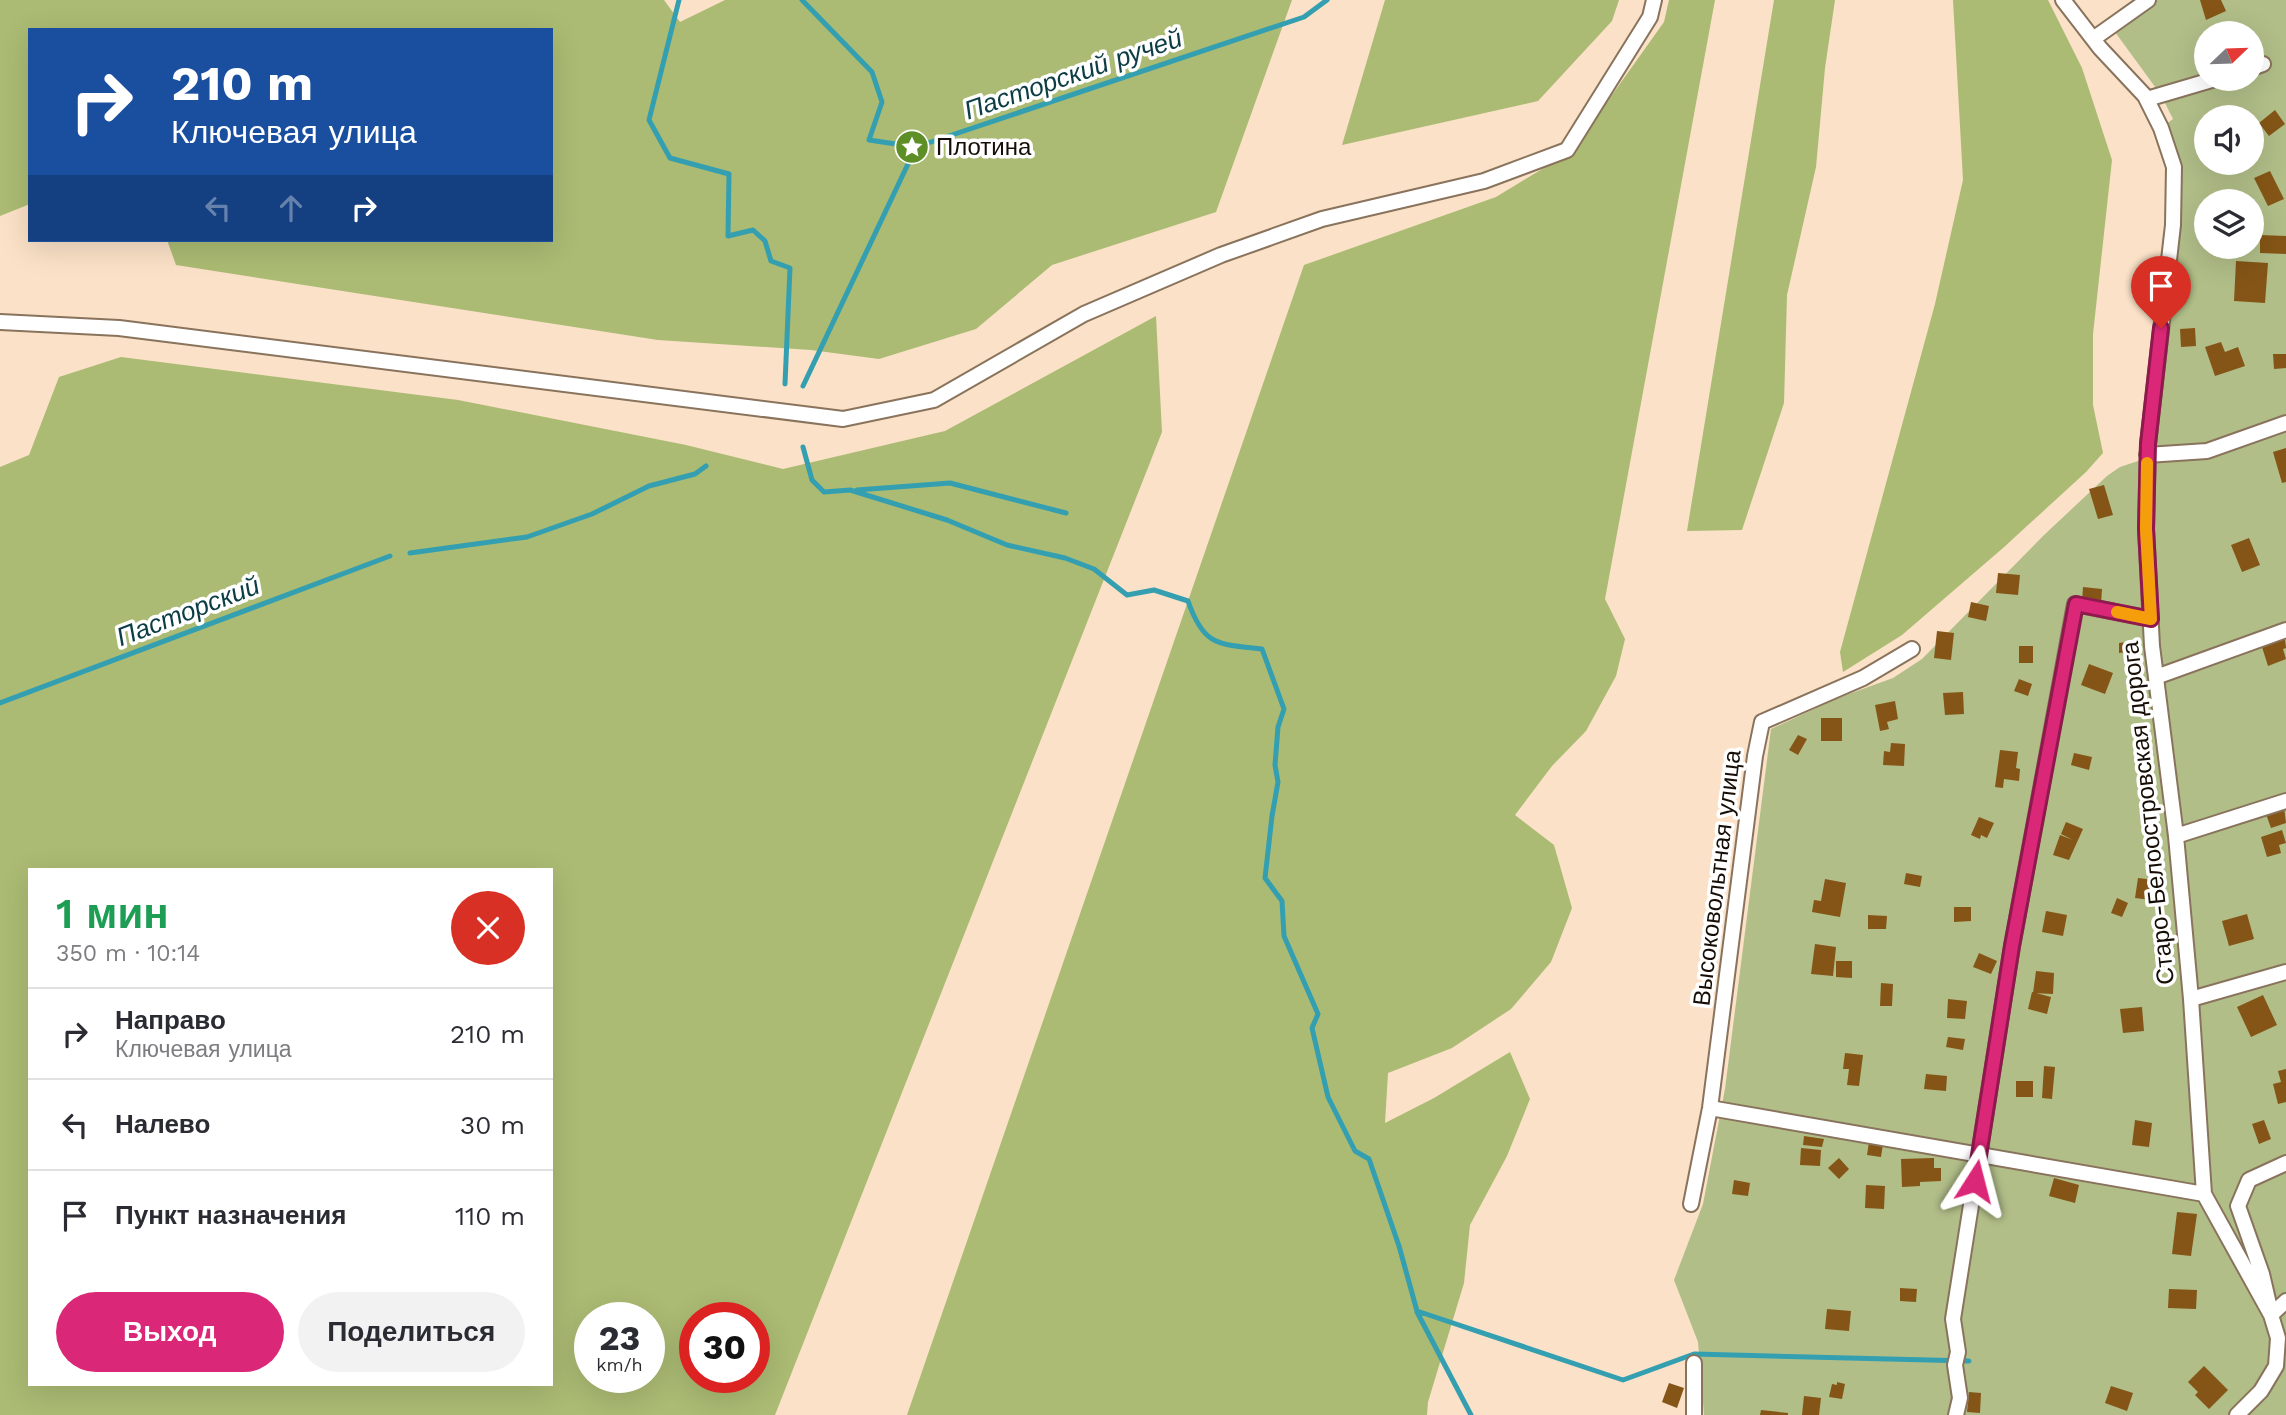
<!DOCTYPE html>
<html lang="ru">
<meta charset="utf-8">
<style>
:root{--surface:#fff;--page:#f2f2f3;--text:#2b2b33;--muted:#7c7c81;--line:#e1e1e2;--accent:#db2777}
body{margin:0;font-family:"Work Sans",sans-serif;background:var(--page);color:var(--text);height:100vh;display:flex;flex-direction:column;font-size:26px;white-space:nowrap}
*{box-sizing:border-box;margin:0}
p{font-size:23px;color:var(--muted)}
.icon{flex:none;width:38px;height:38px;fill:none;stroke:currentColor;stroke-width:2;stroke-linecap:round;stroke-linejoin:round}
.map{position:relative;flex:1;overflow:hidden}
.drawer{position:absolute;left:28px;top:868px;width:525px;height:518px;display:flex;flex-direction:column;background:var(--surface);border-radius:0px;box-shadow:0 7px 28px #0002}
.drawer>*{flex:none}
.banner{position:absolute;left:28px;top:28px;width:525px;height:214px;border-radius:0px;box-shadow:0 7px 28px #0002;background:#1a4fa0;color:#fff;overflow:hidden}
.needle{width:46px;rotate:67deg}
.fabs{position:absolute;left:2194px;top:21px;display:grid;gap:14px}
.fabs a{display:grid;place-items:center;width:70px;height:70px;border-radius:50%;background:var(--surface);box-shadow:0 7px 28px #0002;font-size:35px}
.speed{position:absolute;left:574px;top:1302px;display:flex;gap:14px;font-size:35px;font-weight:700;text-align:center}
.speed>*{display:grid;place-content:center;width:91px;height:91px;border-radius:50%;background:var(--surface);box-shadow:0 7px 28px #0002;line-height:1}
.speed small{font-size:18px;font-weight:400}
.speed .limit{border:10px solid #d22;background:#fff;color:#111}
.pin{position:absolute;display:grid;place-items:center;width:60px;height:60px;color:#fff;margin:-72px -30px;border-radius:50% 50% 50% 0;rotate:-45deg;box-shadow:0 0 7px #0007}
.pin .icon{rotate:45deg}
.me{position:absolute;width:77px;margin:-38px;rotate:9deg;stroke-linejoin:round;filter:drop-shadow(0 0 5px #0008)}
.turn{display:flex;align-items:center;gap:24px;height:147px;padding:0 28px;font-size:32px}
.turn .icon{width:91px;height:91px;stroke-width:2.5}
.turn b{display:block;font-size:49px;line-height:60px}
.lanes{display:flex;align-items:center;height:66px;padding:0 28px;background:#0003;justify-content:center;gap:35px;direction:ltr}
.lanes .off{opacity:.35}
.round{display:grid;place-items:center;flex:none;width:74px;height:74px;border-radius:37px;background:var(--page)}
.headline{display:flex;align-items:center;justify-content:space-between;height:119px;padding:0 28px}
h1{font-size:42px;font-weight:600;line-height:52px;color:#1e9e55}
.action{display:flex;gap:14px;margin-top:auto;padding:14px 28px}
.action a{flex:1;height:80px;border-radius:42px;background:var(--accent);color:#fff;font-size:28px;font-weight:600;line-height:80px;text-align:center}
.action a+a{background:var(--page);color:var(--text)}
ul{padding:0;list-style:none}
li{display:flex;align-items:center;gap:21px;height:91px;padding:0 28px;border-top:2px solid var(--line)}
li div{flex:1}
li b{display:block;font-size:26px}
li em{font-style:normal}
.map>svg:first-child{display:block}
</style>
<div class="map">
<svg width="2286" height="1415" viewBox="0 0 2286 1415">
<rect width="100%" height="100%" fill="#fae1c7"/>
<path fill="#b1be88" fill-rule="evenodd" d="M 2154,0 L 2286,0 L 2286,1415 L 1704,1415 L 1698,1342 L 1674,1280 L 1703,1204 L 1725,1089 L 1771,729 L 1838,698 L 1893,678 L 1922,659 L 2043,536 L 2107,476 L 2120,467 L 2141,460 L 2174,167 L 2161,128 L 2173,119 L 2161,95 L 2115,32 ZM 2207,33 L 2252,33 L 2252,79 L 2207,79 ZM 2207,117 L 2252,117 L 2252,163 L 2207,163 ZM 2207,201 L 2252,201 L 2252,247 L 2207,247 Z"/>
<path fill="#abbb73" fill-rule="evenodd" d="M 0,0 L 664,0 L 680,22 L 725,0 L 1292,0 L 1216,212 L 1052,265 L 976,329 L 879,359 L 811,350 L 658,340 L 176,265 L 167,240 L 551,240 L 551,30 L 30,30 L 30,204 L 0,216 Z
M 1385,0 L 1619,0 L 1612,21 L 1538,101 L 1342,145 Z
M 1669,0 L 1715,0 L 1605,599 L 1625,639 L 1616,676 L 1586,731 L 1552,766 L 1515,815 L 1554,845 L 1572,908 L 1551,962 L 1511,1009 L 1452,1048 L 1388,1073 L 1385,1123 L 1434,1098 L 1510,1052 L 1530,1099 L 1507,1156 L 1470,1225 L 1464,1283 L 1428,1402 L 1427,1415 L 907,1415 L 1304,265 L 1496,197 L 1572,151 L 1664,22 Z
M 1774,0 L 1835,0 L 1825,68 L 1816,167 L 1787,295 L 1784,403 L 1742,530 L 1687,531 Z
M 1953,0 L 2048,0 L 2082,68 L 2112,160 L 2093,334 L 2093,405 L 2103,453 L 2086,472 L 2003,548 L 1902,635 L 1843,672 L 1840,652 L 1935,304 L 1963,180 Z
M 1156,316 L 1162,432 L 775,1415 L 0,1415 L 0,467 L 29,455 L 59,377 L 121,357 L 458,400 L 686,445 L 783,469 L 945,431 ZM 30,870 L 551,870 L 551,1384 L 30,1384 ZM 590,1318 L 649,1318 L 649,1377 L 590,1377 ZM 695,1318 L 754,1318 L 754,1377 L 695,1377 Z"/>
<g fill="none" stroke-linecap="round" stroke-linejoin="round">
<path stroke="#349fb0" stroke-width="5" d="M 679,0 L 649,120 L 670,158 L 729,174 L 728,236 L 753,230 L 765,241 L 771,261 L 790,268 L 785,384
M 802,0 L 872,72 L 882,102 L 869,140 L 916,147 L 1304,17 L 1327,0
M 803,386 L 916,147
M 803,447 L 812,480 L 824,492 L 850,490 L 947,520 L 1007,545 L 1065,558 L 1094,569 L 1127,595 L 1154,590 L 1188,601 C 1204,647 1218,644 1262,649 L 1284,709 L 1278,727 L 1275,765 L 1278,782 L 1272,816 L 1265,878 L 1282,901 L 1284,936 L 1318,1014 L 1312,1028 L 1328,1097 L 1355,1151 L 1369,1159 L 1399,1246 L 1417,1311 L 1623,1380 L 1694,1354 L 1969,1361
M 857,490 L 950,483 L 1066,513
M 410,553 L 527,537 L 592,514 L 649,486 L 695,474 L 706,466
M 0,703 L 390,556
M 1417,1312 L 1471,1415"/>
</g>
<path fill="#845516" d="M 2200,0 L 2221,0 L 2226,11 L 2206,20 Z
M 2275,110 L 2285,124 L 2269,136 L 2259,123 Z
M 2270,171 L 2284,199 L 2268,206 L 2254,178 Z
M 2260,235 L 2286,236 L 2286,254 L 2260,253 Z
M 2236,261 L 2268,263 L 2265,303 L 2234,301 Z
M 2195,328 L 2196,346 L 2181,347 L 2180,329 Z
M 2221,342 L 2225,352 L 2238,347 L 2245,366 L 2215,376 L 2205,347 Z
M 2273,354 L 2286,354 L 2286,368 L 2274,369 Z
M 2286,448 L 2286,482 L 2282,483 L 2273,452 Z
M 2104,485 L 2113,515 L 2098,519 L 2089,489 Z
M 2249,538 L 2260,565 L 2242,572 L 2231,545 Z
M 1998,573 L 2020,575 L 2018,595 L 1996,593 Z
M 2083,587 L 2102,589 L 2101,604 L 2082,602 Z
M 1971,602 L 1989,606 L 1986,621 L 1968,617 Z
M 1937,631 L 1954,633 L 1951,660 L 1934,658 Z
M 2285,639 L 2286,648 L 2283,649 L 2286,659 L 2268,666 L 2262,647 Z
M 2135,641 L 2136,651 L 2119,653 L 2119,643 Z
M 2019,646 L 2033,646 L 2033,663 L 2019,663 Z
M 2089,664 L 2113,673 L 2105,694 L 2081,685 Z
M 2019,679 L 2032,684 L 2028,696 L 2014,691 Z
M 1963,692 L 1964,714 L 1945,715 L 1943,693 Z
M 1895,701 L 1898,719 L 1887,722 L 1889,729 L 1880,731 L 1875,705 Z
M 1821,718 L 1842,718 L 1842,741 L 1821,741 Z
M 1798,735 L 1807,739 L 1798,755 L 1789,750 Z
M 1891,743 L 1905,744 L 1904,766 L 1883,765 L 1884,751 L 1890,752 Z
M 2000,750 L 2018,752 L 2016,768 L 2020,769 L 2019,781 L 2004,779 L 2003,788 L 1995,787 Z
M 2074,753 L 2092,757 L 2089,770 L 2071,765 Z
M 2284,807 L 2286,823 L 2271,828 L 2266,814 Z
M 1979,817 L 1994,823 L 1987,838 L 1981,835 L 1980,839 L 1971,835 Z
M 2066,822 L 2083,829 L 2069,860 L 2053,855 L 2060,835 L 2073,840 L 2061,834 Z
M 2282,830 L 2286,843 L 2279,845 L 2281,853 L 2267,857 L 2261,837 Z
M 1906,873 L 1922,876 L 1920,887 L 1904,884 Z
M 2138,878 L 2154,880 L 2151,900 L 2135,898 Z
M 1825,879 L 1846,883 L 1840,917 L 1812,912 L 1814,900 L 1821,901 Z
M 2117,898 L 2128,903 L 2122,917 L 2111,913 Z
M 1954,907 L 1971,907 L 1971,921 L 1954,922 Z
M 2046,911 L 2067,915 L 2063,936 L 2042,932 Z
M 2247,914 L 2254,939 L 2229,946 L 2222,921 Z
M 1868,915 L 1887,916 L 1886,929 L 1868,929 Z
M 1815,944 L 1836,947 L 1833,976 L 1811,974 Z
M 1979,953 L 1997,961 L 1991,974 L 1973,967 Z
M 1836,961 L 1852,961 L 1852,978 L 1836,977 Z
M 2036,971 L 2054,973 L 2053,994 L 2033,993 Z
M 1881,983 L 1893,984 L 1892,1006 L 1880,1006 Z
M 2032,992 L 2051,997 L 2047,1014 L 2028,1009 Z
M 2263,995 L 2277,1025 L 2251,1037 L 2237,1007 Z
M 1948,999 L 1967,1001 L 1965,1019 L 1947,1018 Z
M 2142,1007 L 2144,1031 L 2123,1033 L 2120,1009 Z
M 1948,1037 L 1965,1039 L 1963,1050 L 1946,1047 Z
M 1845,1053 L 1863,1055 L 1859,1086 L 1847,1085 L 1849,1069 L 1843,1069 Z
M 2044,1066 L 2055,1067 L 2052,1099 L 2042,1098 Z
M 2286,1069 L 2286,1102 L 2278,1104 L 2273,1084 L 2281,1082 L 2278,1071 Z
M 1926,1074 L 1947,1076 L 1946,1091 L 1924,1089 Z
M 2016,1081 L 2033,1081 L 2033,1097 L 2016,1097 Z
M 2135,1120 L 2152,1123 L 2149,1147 L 2132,1145 Z
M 2264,1120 L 2271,1139 L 2259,1144 L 2252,1124 Z
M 1804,1136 L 1824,1139 L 1822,1147 L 1803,1145 Z
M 1869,1142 L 1883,1144 L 1881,1157 L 1867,1155 Z
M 1801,1148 L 1821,1150 L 1820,1166 L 1800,1165 Z
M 1839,1158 L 1849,1169 L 1839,1179 L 1828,1168 Z
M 1934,1158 L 1934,1168 L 1941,1168 L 1941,1181 L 1920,1182 L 1920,1186 L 1902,1187 L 1901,1159 Z
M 2054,1178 L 2079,1185 L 2075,1203 L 2049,1196 Z
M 1734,1180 L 1750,1183 L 1748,1196 L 1732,1194 Z
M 1866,1185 L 1885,1186 L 1884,1209 L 1865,1208 Z
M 2177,1212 L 2197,1214 L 2191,1256 L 2172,1254 Z
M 1900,1288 L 1917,1289 L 1916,1302 L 1900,1301 Z
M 2169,1289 L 2197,1290 L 2196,1309 L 2168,1308 Z
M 1827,1309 L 1851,1311 L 1849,1331 L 1825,1329 Z
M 2204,1366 L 2228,1390 L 2209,1409 L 2195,1395 L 2198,1392 L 2188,1382 Z
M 1837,1382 L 1845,1384 L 1842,1399 L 1829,1397 L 1832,1384 L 1837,1385 Z
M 1669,1383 L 1684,1388 L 1677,1408 L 1662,1402 Z
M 2111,1386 L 2133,1393 L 2127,1411 L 2105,1403 Z
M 1969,1392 L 1981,1393 L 1980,1413 L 1967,1412 Z
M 1804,1396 L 1821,1398 L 1819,1415 L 1802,1415 Z
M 1761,1410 L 1788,1413 L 1788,1415 L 1760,1415 Z"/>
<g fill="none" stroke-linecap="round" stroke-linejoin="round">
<g stroke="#89735c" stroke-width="18">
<path id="minor" d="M 2063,0 L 2100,48 L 2145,96 L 2161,128 L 2174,167 L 2173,225 L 2148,444 L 2146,529 L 2152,646 L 2176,836 L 2191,999 L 2204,1194 L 2271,1315 L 2278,1338 L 2276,1366 L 2261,1391 L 2237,1415
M 2093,39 L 2148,0
M 2252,68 L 2263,64
M 2147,99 L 2215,79
M 0,322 L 119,328 L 843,419 L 934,400 L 1084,314 L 1221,255 L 1322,219 L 1484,181 L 1567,150 L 1650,17 L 1654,0
M 2147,455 L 2207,451 L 2286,423
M 2156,677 L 2286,630
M 2176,836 L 2286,801
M 2191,999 L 2286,972
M 1710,1108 L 2204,1194
M 1691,1204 L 1710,1108 L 1755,756 L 1762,722 L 1863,678 L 1912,649
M 2269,1304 L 2262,1274 L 2238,1206 L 2249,1180 L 2286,1163
M 2271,1315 L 2286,1301
M 1694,1415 L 1694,1363
M 1956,1415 L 1960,1398 L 1955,1365 L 1958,1352 L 1953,1319 L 2012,946 L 2075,604 L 2151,619"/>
</g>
<use href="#minor" stroke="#fff" stroke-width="14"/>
</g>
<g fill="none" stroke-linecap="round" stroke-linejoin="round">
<g stroke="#8e194d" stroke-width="18">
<path id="route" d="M 1975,1181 L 2012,946 L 2076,604 L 2151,619 L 2146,529 L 2148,444 L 2161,328"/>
</g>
<use href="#route" stroke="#db2777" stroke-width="12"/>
<path stroke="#f59e0b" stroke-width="12" d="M 2117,612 L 2151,619 L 2146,529 L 2147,463"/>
</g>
<defs>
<g id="sight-disc" transform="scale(1.75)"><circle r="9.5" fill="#5d8f26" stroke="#fff"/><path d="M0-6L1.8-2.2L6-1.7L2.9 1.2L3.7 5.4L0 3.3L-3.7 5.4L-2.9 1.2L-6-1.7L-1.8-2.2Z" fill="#fff"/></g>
</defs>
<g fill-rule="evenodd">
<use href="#sight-disc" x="912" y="147"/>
</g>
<g text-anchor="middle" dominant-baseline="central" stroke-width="7" stroke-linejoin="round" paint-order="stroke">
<g font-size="24" fill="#160e06" stroke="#fff" text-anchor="start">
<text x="936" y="147">Плотина</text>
</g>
<g font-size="24" fill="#160e06" stroke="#fff">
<text transform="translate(2148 813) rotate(-96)">Старо-Белоостровская дорога</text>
<text transform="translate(1717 878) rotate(-83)">Высоковольтная улица</text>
</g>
<g font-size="26" font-style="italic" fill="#0c3d44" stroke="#fff">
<text transform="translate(1073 74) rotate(-19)">Пасторский ручей</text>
<text transform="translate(188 611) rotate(-21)">Пасторский</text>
</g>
</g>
</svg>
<div class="fabs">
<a><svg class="needle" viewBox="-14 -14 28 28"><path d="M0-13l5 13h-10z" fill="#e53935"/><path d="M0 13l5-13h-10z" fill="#7c7c81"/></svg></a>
<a><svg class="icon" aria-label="sound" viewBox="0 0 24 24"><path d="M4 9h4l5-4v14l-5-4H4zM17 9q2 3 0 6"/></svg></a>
<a><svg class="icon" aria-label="layers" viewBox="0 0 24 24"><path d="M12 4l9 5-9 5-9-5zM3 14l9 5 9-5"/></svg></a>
</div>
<div class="speed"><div>23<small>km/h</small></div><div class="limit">30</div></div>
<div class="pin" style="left:2161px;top:328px;background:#d93025"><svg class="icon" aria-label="arrive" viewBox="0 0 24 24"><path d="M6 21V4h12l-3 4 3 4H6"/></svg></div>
<svg class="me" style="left:1975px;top:1181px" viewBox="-20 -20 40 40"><path d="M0-17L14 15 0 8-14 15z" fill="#db2777" stroke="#fff" stroke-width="4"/></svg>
<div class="banner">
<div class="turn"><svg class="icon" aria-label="right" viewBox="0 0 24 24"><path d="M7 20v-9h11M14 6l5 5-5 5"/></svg><div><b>210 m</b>Ключевая улица</div></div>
<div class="lanes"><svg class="icon off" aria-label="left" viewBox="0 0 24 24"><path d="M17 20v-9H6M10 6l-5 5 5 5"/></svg><svg class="icon off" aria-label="ahead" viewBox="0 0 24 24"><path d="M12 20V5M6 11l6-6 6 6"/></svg><svg class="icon" aria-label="right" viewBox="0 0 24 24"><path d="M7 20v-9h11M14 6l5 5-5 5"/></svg></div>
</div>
<section class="drawer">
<div class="headline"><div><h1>1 мин</h1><p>350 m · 10:14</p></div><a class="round" style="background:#d93025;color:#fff"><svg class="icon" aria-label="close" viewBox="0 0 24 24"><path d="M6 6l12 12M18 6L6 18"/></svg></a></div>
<ul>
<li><svg class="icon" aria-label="right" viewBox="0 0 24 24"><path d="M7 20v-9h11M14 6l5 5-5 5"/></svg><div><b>Направо</b><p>Ключевая улица</p></div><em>210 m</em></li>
<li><svg class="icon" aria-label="left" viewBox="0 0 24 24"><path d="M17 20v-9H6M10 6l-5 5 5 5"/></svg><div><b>Налево</b></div><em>30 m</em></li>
<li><svg class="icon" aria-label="arrive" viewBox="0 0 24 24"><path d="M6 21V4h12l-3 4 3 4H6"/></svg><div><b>Пункт назначения</b></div><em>110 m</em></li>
</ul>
<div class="action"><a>Выход</a><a>Поделиться</a></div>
</section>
</div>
